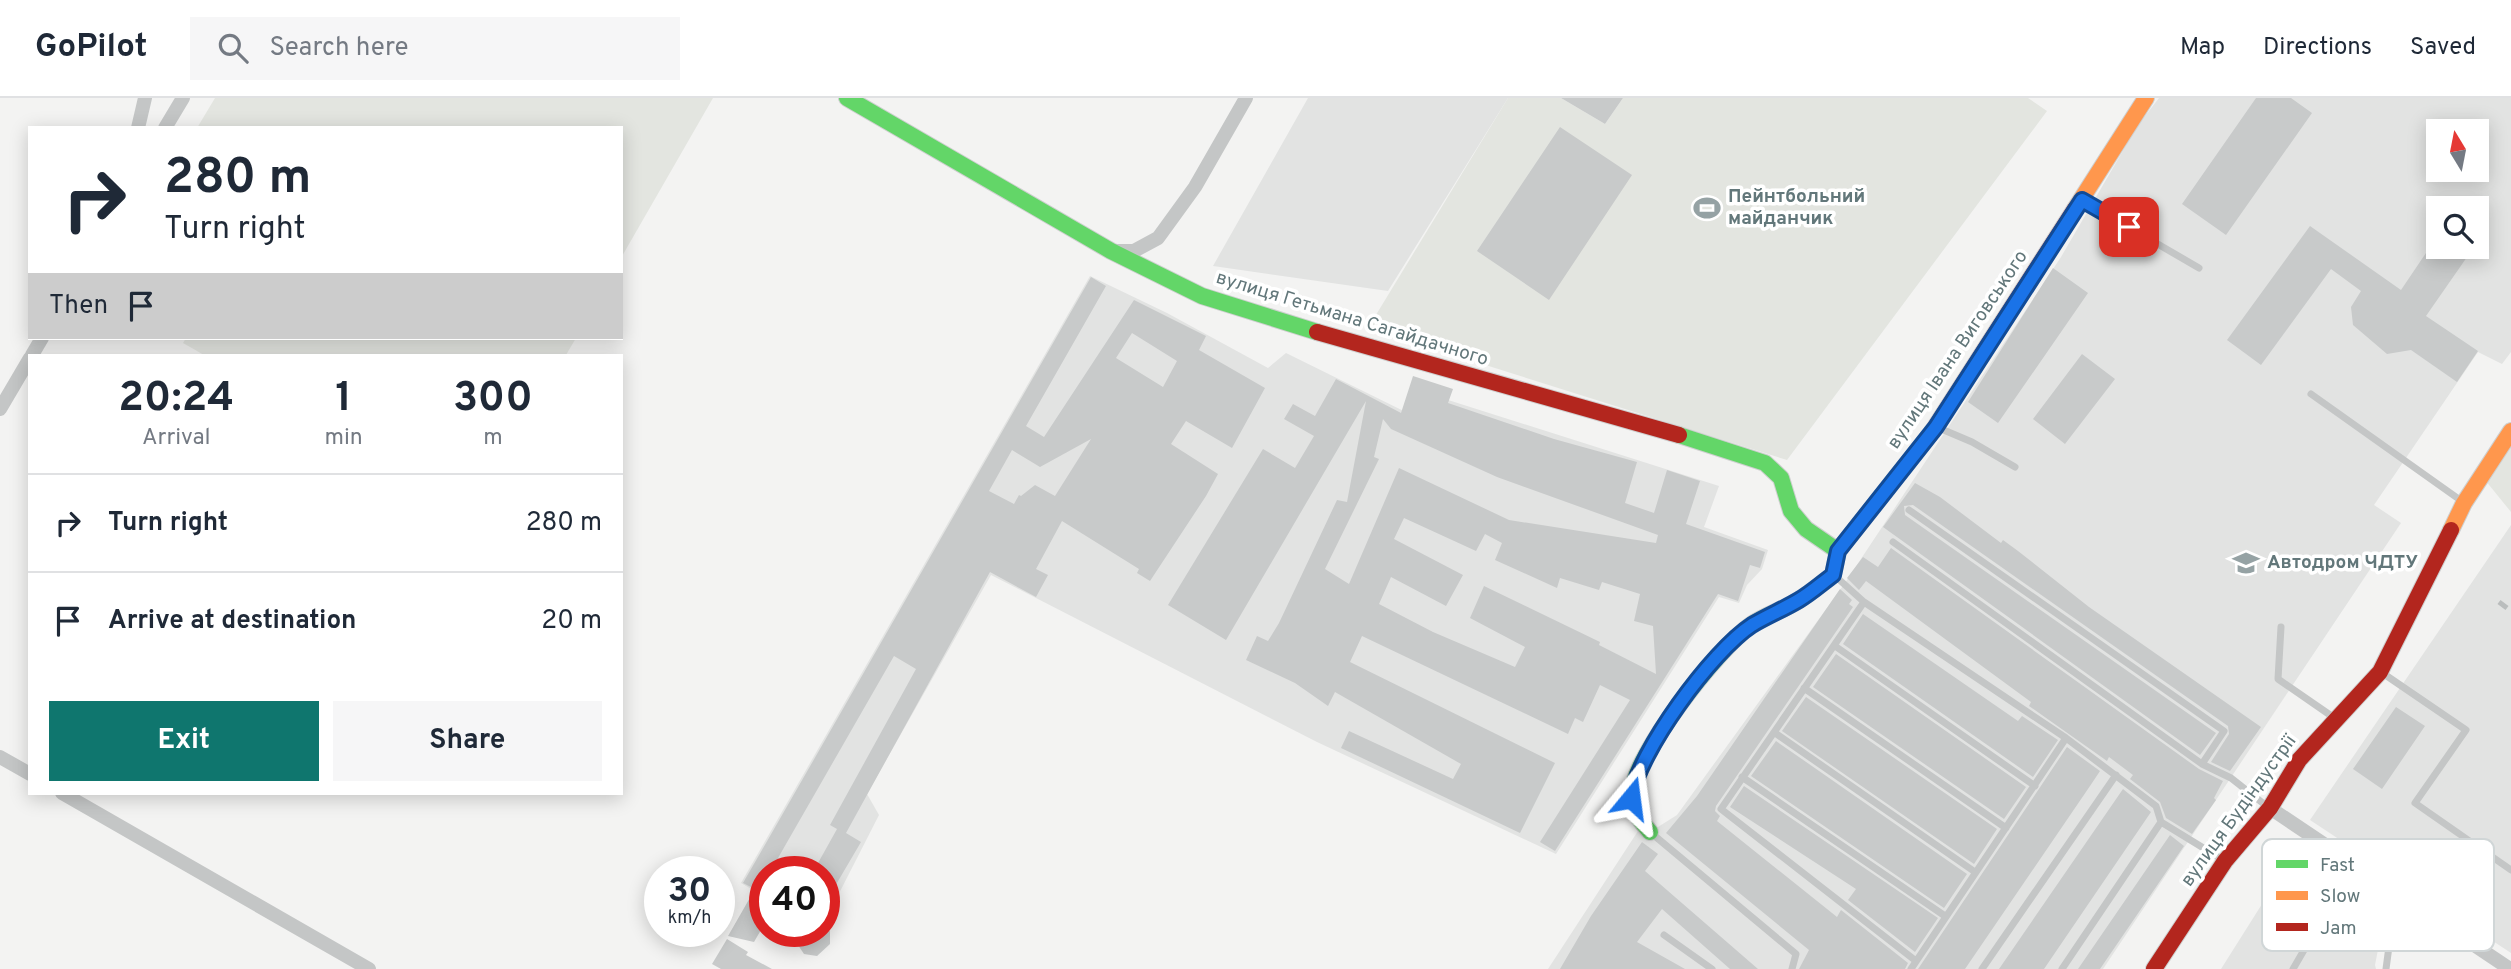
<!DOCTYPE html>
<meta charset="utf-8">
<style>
:root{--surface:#fff;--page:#f6f6f7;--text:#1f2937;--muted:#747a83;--line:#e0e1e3;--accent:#0f766e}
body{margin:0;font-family:Overpass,sans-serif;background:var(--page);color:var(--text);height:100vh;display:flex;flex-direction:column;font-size:26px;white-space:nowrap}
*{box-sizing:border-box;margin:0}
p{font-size:23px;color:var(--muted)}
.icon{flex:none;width:38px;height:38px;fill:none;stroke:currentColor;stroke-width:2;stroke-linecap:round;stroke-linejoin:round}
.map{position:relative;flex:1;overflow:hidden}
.sheet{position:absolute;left:28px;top:256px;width:595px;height:441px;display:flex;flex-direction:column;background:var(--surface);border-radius:0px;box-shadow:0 4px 18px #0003}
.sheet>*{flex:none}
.hud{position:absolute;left:28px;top:28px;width:595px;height:214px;border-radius:0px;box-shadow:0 4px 18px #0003;background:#fff;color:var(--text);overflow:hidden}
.needle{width:46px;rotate:350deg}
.tools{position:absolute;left:2426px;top:21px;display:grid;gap:14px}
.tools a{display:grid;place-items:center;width:63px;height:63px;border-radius:0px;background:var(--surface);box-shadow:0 4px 18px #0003;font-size:35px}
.speed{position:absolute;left:644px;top:758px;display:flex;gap:14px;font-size:35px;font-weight:700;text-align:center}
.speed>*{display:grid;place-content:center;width:91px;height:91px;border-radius:50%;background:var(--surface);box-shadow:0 4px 18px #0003;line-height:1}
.speed small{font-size:18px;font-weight:400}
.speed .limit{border:10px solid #d22;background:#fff;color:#111}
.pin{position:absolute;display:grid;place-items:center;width:60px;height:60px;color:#fff;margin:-30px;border-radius:14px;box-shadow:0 4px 10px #0006}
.me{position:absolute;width:77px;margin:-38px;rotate:16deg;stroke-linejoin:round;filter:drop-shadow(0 0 5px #0008)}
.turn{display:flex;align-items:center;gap:24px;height:147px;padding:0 21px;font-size:32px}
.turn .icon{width:91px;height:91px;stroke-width:2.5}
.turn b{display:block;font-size:49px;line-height:60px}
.then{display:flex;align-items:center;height:66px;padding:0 21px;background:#0003;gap:14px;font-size:26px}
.eta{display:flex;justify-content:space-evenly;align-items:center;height:119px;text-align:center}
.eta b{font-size:42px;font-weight:700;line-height:49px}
.primary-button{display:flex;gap:14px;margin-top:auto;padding:14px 21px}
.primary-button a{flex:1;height:80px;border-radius:0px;background:var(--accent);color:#fff;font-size:28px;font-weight:700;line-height:80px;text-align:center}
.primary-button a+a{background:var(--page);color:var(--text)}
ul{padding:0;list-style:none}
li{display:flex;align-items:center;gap:21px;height:98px;padding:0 21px;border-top:2px solid var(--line)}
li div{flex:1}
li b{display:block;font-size:26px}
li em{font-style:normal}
header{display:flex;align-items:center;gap:42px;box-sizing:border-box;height:98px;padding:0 35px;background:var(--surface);border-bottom:2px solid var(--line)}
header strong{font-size:33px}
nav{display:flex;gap:38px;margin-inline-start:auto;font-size:24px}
.search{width:490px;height:63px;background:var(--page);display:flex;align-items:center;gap:18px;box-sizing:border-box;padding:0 24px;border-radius:0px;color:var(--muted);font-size:26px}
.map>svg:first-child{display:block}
</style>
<header>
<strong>GoPilot</strong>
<div class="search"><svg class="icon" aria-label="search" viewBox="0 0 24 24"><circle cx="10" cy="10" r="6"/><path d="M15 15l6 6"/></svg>Search here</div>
<nav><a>Map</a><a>Directions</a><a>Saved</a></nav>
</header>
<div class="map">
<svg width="2511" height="871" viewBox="0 0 2511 871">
<rect width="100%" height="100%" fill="#f3f3f2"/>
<path fill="#e2e3e2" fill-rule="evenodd" d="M 1308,0 L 1508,0 L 1388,193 L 1213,168 Z
M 2159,0 L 2511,0 L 2511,254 L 2502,266 L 2478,254 L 2374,407 L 2401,425 L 2103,871 L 1548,871 L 1638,733 L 1650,734 L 1677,717 L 1845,485 L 2061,159 L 2138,27 ZM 2438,33 L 2476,33 L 2476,72 L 2438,72 ZM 2438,110 L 2476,110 L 2476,149 L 2438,149 Z
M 1090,178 L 1167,215 L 1268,270 L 1286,255 L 1432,327 L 1445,301 L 1719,388 L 1704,429 L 1768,452 L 1762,471 L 1747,487 L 1739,505 L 1719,499 L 1556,756 L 1317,644 L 991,477 L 867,696 L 879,717 L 830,813 L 824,810 L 824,774 L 765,774 L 765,799 L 741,785 Z
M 2511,427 L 2511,855 L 2310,722 Z
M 2286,768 L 2383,826 L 2375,867 L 2376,871 L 2221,871 Z"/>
<path fill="#e3e5e0" d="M 215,0 L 713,0 L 621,160 L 621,30 L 197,30 Z
M 1508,0 L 1561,0 L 1605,26 L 1623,0 L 2028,0 L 2047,13 L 1787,362 L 1368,230 Z
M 186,240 L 576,240 L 566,257 L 204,257 L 183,245 Z
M 2511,333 L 2511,414 L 2481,377 Z"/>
<path fill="#c8caca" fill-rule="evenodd" d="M 1561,0 L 1623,0 L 1605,26 Z
M 2256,0 L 2291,0 L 2312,15 L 2226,137 L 2182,106 Z
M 1560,29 L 1632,77 L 1549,202 L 1477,153 Z
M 2310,128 L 2401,192 L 2430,149 L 2474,149 L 2426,218 L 2478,253 L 2457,284 L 2411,252 L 2387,256 L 2353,227 L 2351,209 L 2361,193 L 2331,171 L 2261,267 L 2227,242 Z
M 2053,170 L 2088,195 L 1998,325 L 1968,304 Z
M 1091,179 L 1106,188 L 1026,328 L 1044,339 L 1134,202 L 1206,238 L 1199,252 L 1265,290 L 1232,350 L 1186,323 L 1171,346 L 1218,376 L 1206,398 L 1150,483 L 1137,475 L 1139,471 L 1062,423 L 1036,471 L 1048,477 L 1036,499 L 990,474 L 846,735 L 861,744 L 824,807 L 824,774 L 813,774 L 837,731 L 830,727 L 916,571 L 894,558 L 778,760 L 802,774 L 765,774 L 765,825 L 754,844 L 728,838 L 755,791 L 743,785 ZM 1132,235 L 1177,263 L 1163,289 L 1116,260 ZM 1091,341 L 1055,398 L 1035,387 L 1021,398 L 1019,397 L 1014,406 L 989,393 L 1012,352 L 1040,369 Z
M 2082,256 L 2115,281 L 2065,346 L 2033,321 Z
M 1413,278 L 1453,291 L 1448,305 L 1554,341 L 1637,364 L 1625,405 L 1654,415 L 1667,372 L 1700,383 L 1686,426 L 1765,454 L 1760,470 L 1750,467 L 1738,503 L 1718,496 L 1555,753 L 1540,744 L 1630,602 L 1600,587 L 1583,624 L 1575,620 L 1568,636 L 1362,538 L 1350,564 L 1555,665 L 1520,735 L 1341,650 L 1349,633 L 1453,681 L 1461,666 L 1335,594 L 1328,608 L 1295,585 L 1246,562 L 1257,538 L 1268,543 L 1279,525 L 1337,402 L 1347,404 L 1366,303 L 1226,542 L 1168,507 L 1263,351 L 1295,370 L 1314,338 L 1284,321 L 1293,306 L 1315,318 L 1336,281 L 1401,315 ZM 1383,321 L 1391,331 L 1497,379 L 1658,437 L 1656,445 L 1509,422 L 1399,370 L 1349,486 L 1325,471 L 1379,361 L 1374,359 ZM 1404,420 L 1476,453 L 1485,436 L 1502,445 L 1495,462 L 1557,490 L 1560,480 L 1599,492 L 1602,484 L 1640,496 L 1634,523 L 1653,528 L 1656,576 L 1599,547 L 1600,544 L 1484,488 L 1470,520 L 1525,549 L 1515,569 L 1433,534 L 1379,506 L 1391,479 L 1446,508 L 1463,477 L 1394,441 Z
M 1915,385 L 1940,399 L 2001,445 L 2003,442 L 2018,453 L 2089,509 L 2261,629 L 2230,673 L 2211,664 L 2229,636 L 2228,628 L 1913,407 L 1904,408 L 1905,417 L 2216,635 L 2200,657 L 1883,429 Z
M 1891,450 L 2199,671 L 2223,683 L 2214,700 L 2216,702 L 2192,736 L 2166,720 L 2160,704 L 2130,681 L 2133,677 L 2109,659 L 2107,663 L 2029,608 L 2031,604 L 1866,483 L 1859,492 L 1847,480 L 1863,459 L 1878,469 Z
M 1840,491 L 1852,502 L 1849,506 L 1853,509 L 1716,708 L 1715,713 L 1720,718 L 1717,723 L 1837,819 L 1841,812 L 1908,865 L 1905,871 L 1799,871 L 1809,852 L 1666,735 L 1697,698 Z
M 1863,516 L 2018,623 L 2022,618 L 2058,642 L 2033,679 L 1843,546 Z
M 1836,556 L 2026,689 L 2004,721 L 1813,589 Z
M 1806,599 L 1997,731 L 1974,766 L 1782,633 Z
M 2396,609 L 2425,628 L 2382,691 L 2353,671 Z
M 1776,643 L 1967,776 L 1944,810 L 1751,678 Z
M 2067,649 L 2100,673 L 2090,688 L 1965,871 L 1918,871 Z
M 1744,688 L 1938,820 L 1915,854 L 1848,802 L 1856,791 L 1730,709 Z
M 2123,691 L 2151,714 L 2044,871 L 1999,871 Z
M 2170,737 L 2184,748 L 2100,871 L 2078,871 Z
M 1642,744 L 1658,756 L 1645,773 L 1758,871 L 1730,871 L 1662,811 L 1637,844 L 1685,871 L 1560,871 L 1591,818 Z
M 796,833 L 830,833 L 830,846 L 817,858 L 804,856 L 796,844 Z
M 727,841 L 748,854 L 746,857 L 772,871 L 721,871 L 712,866 Z"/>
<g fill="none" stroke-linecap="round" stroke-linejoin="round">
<g stroke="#cecfcf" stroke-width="18">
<path id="fast" d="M 847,0 L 1111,153 L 1202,198 L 1317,234
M 1679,337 L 1765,365 L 1781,380 L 1791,413 L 1806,431 L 1838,453
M 1650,734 C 1643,725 1632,714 1631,702 C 1628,663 1719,550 1751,527 C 1764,518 1780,513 1794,505 C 1808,497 1820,487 1833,477 L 1838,453 L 1932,334"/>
</g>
<g stroke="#cecfcf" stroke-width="18">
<path id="slow" d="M 2075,111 L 2146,0
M 2451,432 L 2464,405 L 2511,333"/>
</g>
<g stroke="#cecfcf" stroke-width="18">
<path id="jam" d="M 1317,234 L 1679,337
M 1932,334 L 2075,111
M 2154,871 L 2225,763 L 2270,710 L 2299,662 L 2380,574 L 2451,432"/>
</g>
<path stroke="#c4c6c6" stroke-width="7" d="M 2082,102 L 2199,170
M 2311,296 L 2463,404
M 1939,330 L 1972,344 L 2015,369
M 1909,412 L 2224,633 L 2202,666
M 1893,444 L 2202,666 L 2231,680 L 2269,710
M 1834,477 L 1864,504 L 2066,640 L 2156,708 L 2161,724 L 2062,871
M 1864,504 L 1721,711 L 1916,863
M 2281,529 L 2278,581 L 2333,619
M 1835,548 L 2035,688
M 2381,574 L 2466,632 L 2415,705 L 2511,772
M 1804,590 L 2006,730
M 1775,635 L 1975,774
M 1742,679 L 1945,818
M 2161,724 L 2223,762
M 1650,734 L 1796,856 L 1792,871
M 1664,837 L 1712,871
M 1911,871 L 2066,640
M 1982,871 L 2116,677
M 2293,871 L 2354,766
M 2386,871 L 2396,796"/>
<path stroke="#c4c6c6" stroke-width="14" d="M 138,30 L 145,0
M 165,30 L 183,0
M 1116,153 L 1134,153 L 1158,140 L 1195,89 L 1246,0
M 32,257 L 42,240
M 0,311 L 30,260
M 0,659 L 30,676
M 62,695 L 369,871
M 2270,710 L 2510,871"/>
<use href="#fast" stroke="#63d668" stroke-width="16"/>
<use href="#slow" stroke="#ff974d" stroke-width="16"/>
<use href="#jam" stroke="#b3261e" stroke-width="16"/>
<path stroke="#babdbd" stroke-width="5" stroke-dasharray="10 5" stroke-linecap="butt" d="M 2499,504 L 2511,513"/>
</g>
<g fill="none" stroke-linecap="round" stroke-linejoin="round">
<g stroke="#114b97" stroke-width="18">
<path id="route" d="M 1631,700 C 1638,654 1712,553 1752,527 C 1767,518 1784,511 1799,502 C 1811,495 1822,485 1833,477 L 1838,453 L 1936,329 L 2082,102 L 2129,129"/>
</g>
<use href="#route" stroke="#1a73e8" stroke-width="12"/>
</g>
<defs>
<g id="stadium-bare" transform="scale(2.1)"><path d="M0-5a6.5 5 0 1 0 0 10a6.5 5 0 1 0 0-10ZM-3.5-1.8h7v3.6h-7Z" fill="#95a2a4" stroke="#fff" stroke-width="2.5" paint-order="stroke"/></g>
<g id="university-bare" transform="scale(2.1)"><path d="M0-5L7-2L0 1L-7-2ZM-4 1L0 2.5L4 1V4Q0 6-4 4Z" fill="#95a2a4" stroke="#fff" stroke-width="2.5" paint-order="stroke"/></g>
</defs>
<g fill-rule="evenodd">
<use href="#stadium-bare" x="1707" y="110"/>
<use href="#university-bare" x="2246" y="465"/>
</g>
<g text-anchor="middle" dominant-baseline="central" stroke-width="7" stroke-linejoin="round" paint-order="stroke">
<g font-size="19" font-weight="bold" fill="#62777a" stroke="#fff" text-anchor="start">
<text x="1728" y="99">Пейнтбольний<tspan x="1728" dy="22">майданчик</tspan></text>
<text x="2267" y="465">Автодром ЧДТУ</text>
</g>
<g font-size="19" fill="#62777a" stroke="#fff">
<text transform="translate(1352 221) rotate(17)">вулиця Гетьмана Сагайдачного</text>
<text transform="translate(1958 252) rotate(-56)">вулиця Івана Виговського</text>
<text transform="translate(2239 713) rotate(-54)">вулиця Будіндустрії</text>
</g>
</g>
<rect x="2262" y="741" width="232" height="112" rx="10" fill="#fff" stroke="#d0d6d7" stroke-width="2"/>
<rect x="2276" y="762" width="32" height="8" fill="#63d668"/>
<rect x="2276" y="793" width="32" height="9" fill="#ff974d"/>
<rect x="2276" y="825" width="32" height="8" fill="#b3261e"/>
<g font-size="19" fill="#62777a">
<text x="2320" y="773">Fast</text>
<text x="2320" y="804">Slow</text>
<text x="2320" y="836">Jam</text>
</g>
</svg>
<div class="tools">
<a><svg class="needle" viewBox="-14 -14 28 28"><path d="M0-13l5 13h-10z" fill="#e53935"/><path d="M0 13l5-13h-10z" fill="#747a83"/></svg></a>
<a><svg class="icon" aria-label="search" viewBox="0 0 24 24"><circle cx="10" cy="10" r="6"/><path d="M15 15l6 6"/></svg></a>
</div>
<div class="speed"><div>30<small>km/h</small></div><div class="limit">40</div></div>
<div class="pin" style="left:2129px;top:129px;background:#d93025"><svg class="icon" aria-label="arrive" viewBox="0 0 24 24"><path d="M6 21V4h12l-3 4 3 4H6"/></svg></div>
<svg class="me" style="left:1631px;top:700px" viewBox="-20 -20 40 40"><path d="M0-17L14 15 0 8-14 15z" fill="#1a73e8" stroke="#fff" stroke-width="4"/></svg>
<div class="hud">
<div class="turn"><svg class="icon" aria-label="right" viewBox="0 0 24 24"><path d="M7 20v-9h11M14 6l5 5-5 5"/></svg><div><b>280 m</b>Turn right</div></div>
<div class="then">Then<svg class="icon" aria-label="arrive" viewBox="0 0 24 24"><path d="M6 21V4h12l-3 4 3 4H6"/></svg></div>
</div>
<section class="sheet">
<div class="eta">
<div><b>20:24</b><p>Arrival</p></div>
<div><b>1</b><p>min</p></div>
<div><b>300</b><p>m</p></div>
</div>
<ul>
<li><svg class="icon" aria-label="right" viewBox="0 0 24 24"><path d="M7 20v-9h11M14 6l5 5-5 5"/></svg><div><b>Turn right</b></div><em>280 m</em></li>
<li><svg class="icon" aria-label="arrive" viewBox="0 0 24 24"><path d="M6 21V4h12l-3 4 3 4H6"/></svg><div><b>Arrive at destination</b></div><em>20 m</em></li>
</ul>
<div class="primary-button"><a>Exit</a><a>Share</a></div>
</section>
</div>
